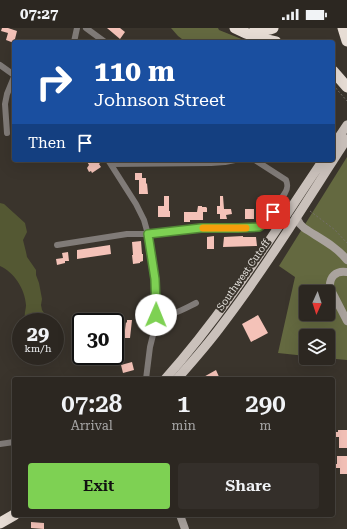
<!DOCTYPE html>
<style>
:root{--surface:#2c2721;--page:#342f2a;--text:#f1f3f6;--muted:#a6a5a5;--line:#48443f;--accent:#7ed153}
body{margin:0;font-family:"Roboto Serif",serif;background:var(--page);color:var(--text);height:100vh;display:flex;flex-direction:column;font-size:15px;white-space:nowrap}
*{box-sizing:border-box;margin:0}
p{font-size:13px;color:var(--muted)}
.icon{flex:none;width:22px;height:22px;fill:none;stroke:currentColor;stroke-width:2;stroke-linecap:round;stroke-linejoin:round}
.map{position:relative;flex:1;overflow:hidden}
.drawer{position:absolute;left:12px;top:349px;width:323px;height:140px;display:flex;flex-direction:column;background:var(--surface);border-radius:4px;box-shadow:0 4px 16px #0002,0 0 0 1px var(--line)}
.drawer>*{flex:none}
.banner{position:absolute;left:12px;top:12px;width:323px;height:122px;border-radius:4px;box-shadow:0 4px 16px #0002,0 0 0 1px var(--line);background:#1a4fa0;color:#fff;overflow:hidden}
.needle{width:26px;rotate:183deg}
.controls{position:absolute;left:299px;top:257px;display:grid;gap:8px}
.controls a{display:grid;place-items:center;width:36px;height:36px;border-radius:4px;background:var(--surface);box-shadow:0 4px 16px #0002,0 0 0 1px var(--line);font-size:20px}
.speed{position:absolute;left:12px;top:285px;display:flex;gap:8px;font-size:20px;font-weight:700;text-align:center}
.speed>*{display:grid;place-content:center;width:52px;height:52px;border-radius:50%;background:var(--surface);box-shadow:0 4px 16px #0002,0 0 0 1px var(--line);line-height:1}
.speed small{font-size:10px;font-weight:400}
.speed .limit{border:2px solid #111;border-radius:6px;background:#fff;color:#111}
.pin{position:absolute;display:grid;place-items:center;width:34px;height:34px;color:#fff;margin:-17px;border-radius:8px;box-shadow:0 2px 6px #0006}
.me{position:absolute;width:44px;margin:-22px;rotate:1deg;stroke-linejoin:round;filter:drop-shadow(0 0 3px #0008)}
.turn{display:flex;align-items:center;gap:14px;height:84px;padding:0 16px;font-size:18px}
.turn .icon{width:52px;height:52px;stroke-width:2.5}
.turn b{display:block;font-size:28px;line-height:34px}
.then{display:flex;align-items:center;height:38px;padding:0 16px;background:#0003;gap:8px;font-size:15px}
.eta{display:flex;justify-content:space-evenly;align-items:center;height:68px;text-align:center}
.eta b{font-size:24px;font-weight:600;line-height:28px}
.button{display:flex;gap:8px;margin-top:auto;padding:8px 16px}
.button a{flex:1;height:46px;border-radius:4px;background:var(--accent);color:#111;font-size:16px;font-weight:600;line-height:46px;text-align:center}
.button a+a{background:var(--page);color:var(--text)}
.status{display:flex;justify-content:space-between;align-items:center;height:28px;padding:0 20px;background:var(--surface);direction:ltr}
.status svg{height:11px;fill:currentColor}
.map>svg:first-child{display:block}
</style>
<div class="status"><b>07:27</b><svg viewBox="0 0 49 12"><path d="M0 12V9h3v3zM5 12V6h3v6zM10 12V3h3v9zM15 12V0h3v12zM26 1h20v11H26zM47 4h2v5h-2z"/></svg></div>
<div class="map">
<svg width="347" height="501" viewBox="0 0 347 501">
<rect width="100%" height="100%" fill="#3a342c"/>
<path fill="#545833" d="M 0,175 L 4,176 L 25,195 L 27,204 L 23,212 L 26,224 L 27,229 L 36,242 L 36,247 L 39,255 L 42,271 L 41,277 L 42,282 L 46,288 L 48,294 L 30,294 C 27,293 26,293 25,290 C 24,286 26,281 26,277 C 25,261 14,244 0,238 Z"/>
<path fill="#646940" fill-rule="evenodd" d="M 171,0 L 218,0 L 219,2 L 249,14 L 186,14 L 178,8 Z
M 347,129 L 347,332 L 325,330 L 328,330 L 328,308 L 306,308 L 306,328 L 278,325 L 295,249 L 279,238 ZM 306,264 L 328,264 L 328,286 L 306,286 Z"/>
<path fill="#f4c2b8" d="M 2,0 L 8,0 L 17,3 L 14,15 L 6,12 L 8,5 L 1,3 Z
M 107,0 L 120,0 L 125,4 L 120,11 Z
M 86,132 L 93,132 L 94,134 L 98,132 L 100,135 L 99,136 L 101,139 L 92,145 L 91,143 L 89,144 L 87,140 L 89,137 Z
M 135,145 L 142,145 L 142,150 L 146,150 L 146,156 L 147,155 L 148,166 L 139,166 L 139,152 L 135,152 Z
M 164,168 L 169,168 L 169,183 L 170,183 L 170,189 L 158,189 L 158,178 L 164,178 Z
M 220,168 L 223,168 L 224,181 L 231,181 L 232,186 L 226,187 L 227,191 L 220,191 L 220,186 L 217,186 L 217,178 L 220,178 Z
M 198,178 L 202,178 L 202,179 L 206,179 L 207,180 L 207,184 L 203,184 L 203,192 L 190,192 L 190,194 L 184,194 L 184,184 L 197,184 Z
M 245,181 L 254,181 L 254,191 L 245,191 Z
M 214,208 L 214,221 L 207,221 L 207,209 Z
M 243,208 L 243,209 L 256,209 L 257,218 L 223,219 L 224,209 Z
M 141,213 L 142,226 L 143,226 L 143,233 L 140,234 L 140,235 L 133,236 L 132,227 L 133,227 L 132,214 Z
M 110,217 L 111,226 L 77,231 L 77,222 Z
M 68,224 L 69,233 L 65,233 L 65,235 L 57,237 L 56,231 L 63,230 L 62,225 Z
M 258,287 L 268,305 L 251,314 L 242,296 Z
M 127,292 L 132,292 L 130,310 L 124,310 L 126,294 L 127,295 Z
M 132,334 L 134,342 L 123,345 L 121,337 Z
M 216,342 L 220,351 L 200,351 Z
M 338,402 L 347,402 L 347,420 L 339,420 L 339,409 L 334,409 L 334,404 L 338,404 Z
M 337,428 L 347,428 L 347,446 L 340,446 L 340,440 L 333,440 L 333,436 L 337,436 Z
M 31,494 L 44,495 L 44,501 L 31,500 Z"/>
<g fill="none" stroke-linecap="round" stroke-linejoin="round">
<path stroke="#746f68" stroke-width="1" stroke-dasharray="2 2" stroke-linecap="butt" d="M 333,57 L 347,73
M 310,183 L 335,202 L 347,215"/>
<path stroke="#807b78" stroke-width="6" d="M 86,0 L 105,14
M 74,14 L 77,0
M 0,37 L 14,47
M 7,105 L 5,76 L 7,66 L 14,49
M 108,132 L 136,176 L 144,192 L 149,210 L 155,251 L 156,278 L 154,303 L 150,319 L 146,351
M 111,136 L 211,135 L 225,134 L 235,132
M 57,217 L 127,206 L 148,206 L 201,200 L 238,200 L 259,199 L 266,194 L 285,165 C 288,160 288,157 286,152 L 255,132
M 156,287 C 175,287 180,283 196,275
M 0,416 L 14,414"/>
<path stroke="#aaa39e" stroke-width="8" d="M 296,189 L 300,196 L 304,200 C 319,210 336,218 347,232
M 347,244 C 336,242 329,249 330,260 L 347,293
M 180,487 L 185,501"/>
<path stroke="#cac1bb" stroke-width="9" d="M 333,118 L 347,97
M 165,351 C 225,284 273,206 323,132
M 177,351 C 193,333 208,316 222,297 C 267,238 306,174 347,111"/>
<path stroke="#e7ddd5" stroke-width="11" d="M 235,0 C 248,7 261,11 276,14
M 255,0 L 270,1 L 273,0
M 343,0 L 347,13
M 333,43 L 347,59
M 0,495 L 14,487"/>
</g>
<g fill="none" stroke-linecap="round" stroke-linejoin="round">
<g stroke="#528836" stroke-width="10">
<path id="route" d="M 156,287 L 156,278 L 155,251 L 148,206 L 201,200 L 238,200 L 259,199 L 266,194 L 273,184"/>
</g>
<use href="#route" stroke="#7ed153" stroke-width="7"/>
<path stroke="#f59e0b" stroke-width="7" d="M 203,200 L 246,200"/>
</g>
<g text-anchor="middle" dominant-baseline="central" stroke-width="4" stroke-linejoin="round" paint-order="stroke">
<g font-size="10" fill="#e5e2dd" stroke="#3a342c">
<text transform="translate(243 247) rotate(-55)">Southwest Cutoff</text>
</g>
</g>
</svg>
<div class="controls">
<a><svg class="needle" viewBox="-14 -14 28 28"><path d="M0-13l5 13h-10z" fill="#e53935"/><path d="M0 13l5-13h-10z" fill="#a6a5a5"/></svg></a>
<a><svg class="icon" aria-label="layers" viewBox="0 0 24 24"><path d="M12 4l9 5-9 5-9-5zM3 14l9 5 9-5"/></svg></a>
</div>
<div class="speed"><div>29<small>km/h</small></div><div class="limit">30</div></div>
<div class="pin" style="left:273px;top:184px;background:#d93025"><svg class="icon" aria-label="arrive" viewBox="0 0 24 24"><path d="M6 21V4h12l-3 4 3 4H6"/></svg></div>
<svg class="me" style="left:156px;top:287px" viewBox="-20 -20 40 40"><circle r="19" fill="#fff"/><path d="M0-13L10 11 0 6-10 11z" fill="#7ed153"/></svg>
<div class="banner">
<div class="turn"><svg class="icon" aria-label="right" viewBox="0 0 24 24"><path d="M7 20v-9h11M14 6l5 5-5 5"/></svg><div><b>110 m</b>Johnson Street</div></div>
<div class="then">Then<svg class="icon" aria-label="arrive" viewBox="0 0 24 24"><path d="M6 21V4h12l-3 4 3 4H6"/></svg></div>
</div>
<section class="drawer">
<div class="eta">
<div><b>07:28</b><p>Arrival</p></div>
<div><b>1</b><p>min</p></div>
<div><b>290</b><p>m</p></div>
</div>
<div class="button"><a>Exit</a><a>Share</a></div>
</section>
</div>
